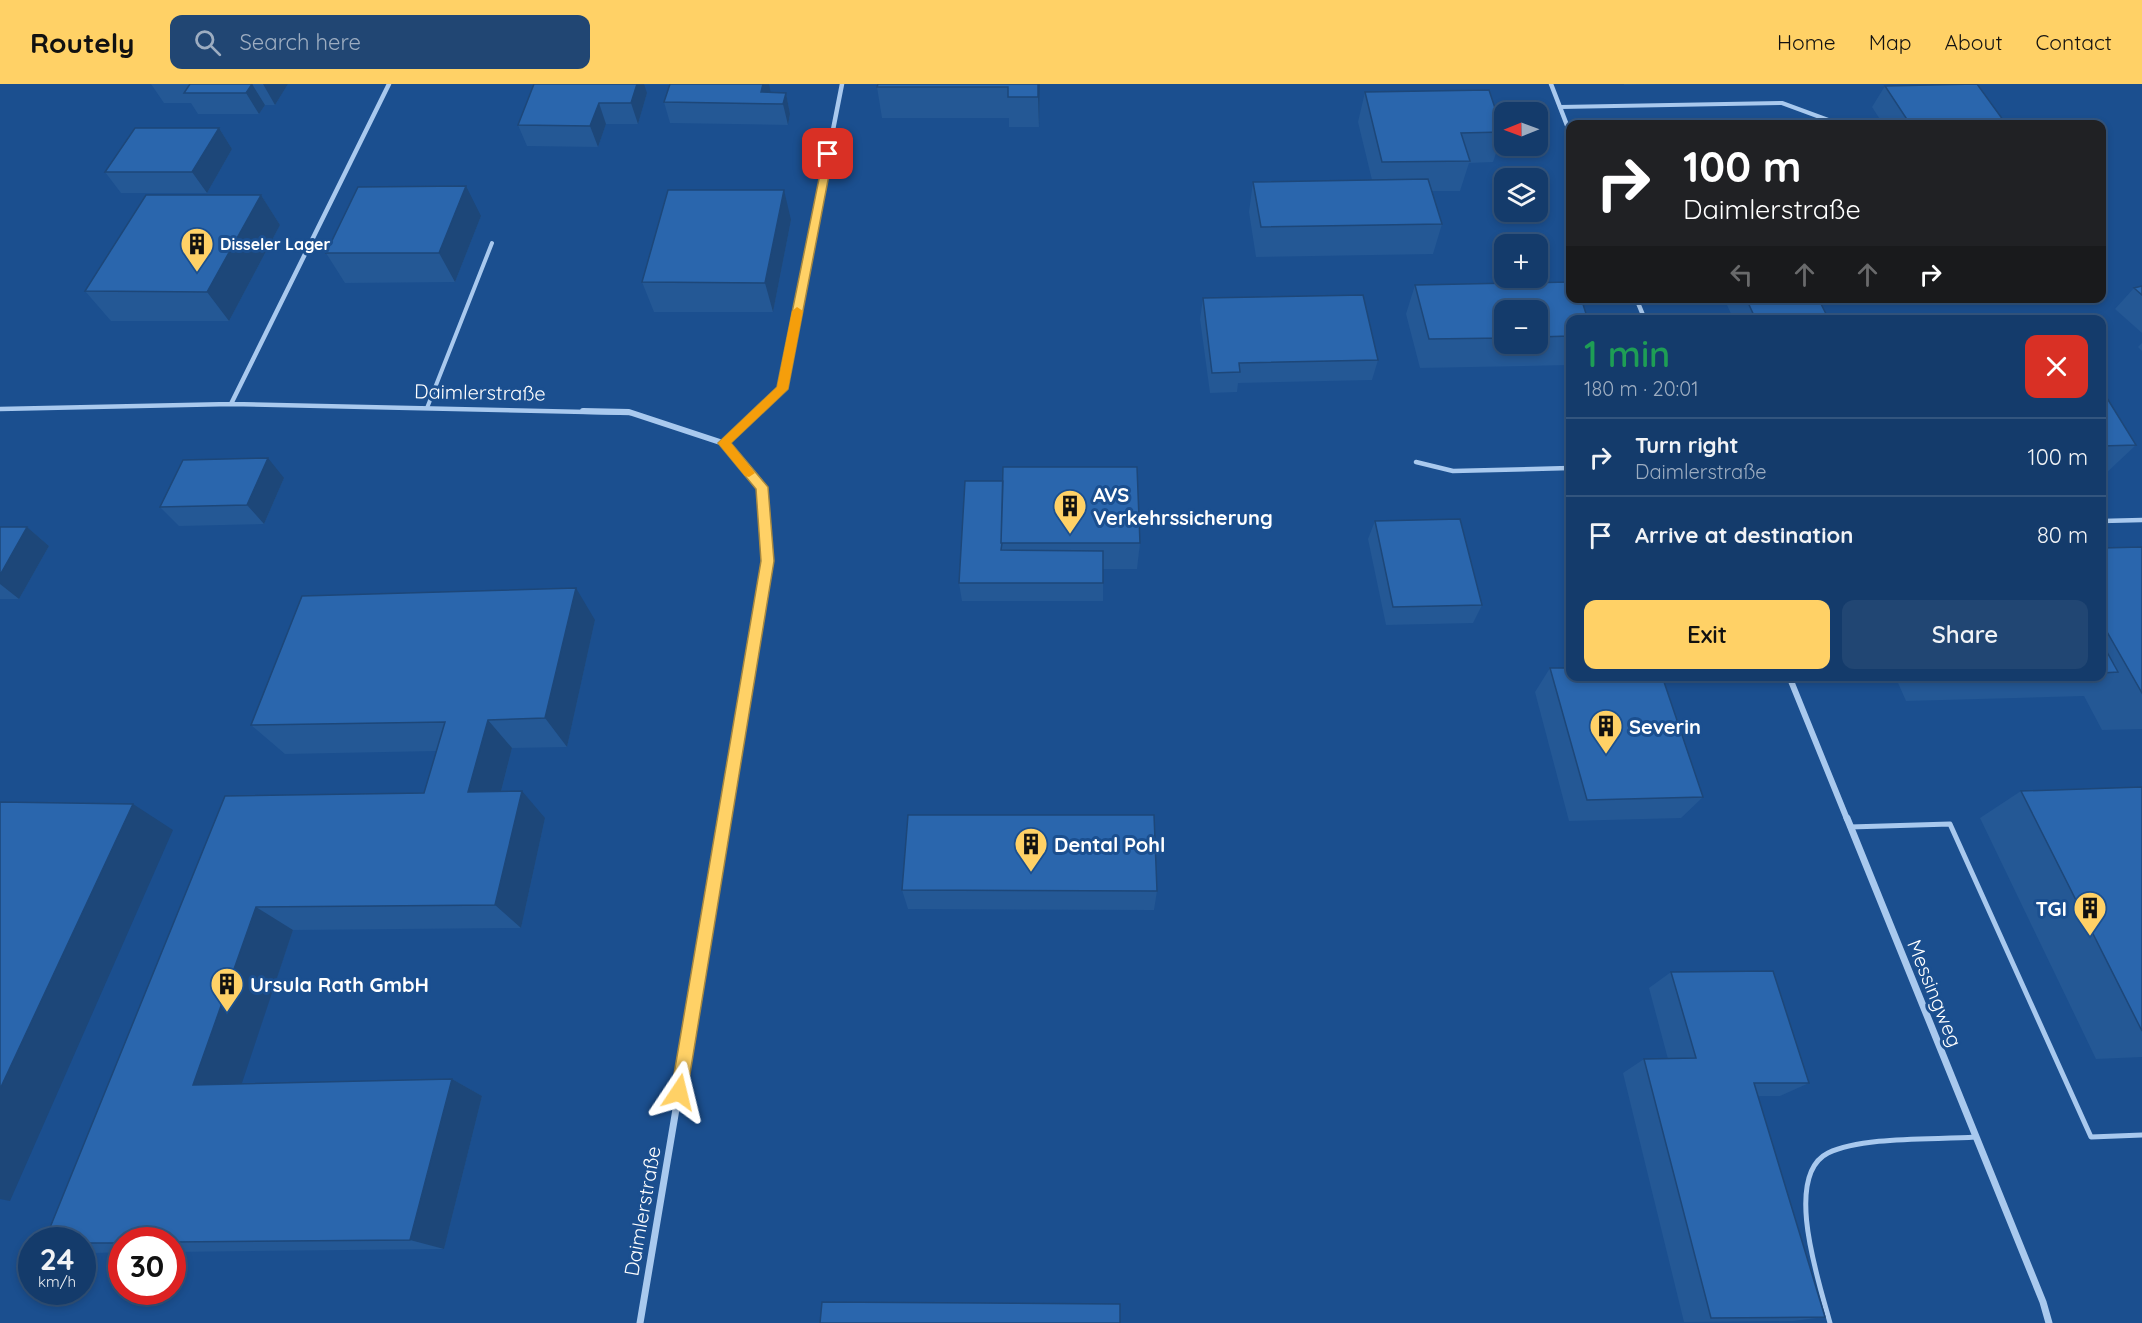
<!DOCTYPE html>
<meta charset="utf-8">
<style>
:root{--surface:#143b6b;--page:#214673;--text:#f1f3f6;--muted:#9dadc1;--line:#33557e;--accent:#ffd166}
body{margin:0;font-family:Quicksand,sans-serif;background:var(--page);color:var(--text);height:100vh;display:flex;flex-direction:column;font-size:22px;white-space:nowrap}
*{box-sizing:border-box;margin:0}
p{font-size:20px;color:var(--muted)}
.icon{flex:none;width:33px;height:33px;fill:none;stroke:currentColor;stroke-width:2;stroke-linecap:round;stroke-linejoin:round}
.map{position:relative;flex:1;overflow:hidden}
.side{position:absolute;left:1566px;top:231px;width:540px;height:366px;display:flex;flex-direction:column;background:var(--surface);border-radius:12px;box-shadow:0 3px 9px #0003,0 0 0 2px var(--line)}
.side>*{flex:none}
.top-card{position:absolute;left:1566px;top:36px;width:540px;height:183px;border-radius:12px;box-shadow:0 3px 9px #0003,0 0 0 2px var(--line);background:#202124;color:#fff;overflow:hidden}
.needle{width:39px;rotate:269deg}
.tools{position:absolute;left:1494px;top:18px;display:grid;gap:12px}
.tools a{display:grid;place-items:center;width:54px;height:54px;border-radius:12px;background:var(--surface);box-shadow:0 3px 9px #0003,0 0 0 2px var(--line);font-size:30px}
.speed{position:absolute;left:18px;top:1143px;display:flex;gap:12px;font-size:30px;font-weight:700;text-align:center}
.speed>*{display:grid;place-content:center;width:78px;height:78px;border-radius:50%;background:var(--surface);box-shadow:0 3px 9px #0003,0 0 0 2px var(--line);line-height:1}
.speed small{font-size:15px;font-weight:400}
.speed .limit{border:9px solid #d22;background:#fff;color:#111}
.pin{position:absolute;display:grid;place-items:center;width:51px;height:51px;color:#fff;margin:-26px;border-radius:12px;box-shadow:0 3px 9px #0006}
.me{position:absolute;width:66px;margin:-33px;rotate:10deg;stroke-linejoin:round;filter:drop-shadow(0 0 4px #0008)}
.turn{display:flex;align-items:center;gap:21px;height:126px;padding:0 18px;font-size:27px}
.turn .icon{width:78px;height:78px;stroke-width:2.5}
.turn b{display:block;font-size:42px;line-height:51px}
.lanes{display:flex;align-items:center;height:57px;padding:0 18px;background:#0003;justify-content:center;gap:30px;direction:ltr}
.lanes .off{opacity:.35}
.round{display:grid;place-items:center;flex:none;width:63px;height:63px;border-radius:12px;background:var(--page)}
.head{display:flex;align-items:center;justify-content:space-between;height:102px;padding:0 18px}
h1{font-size:36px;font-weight:600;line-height:45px;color:#1e9e55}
.action{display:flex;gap:12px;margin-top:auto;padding:12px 18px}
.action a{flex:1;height:69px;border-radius:12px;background:var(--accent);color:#111;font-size:24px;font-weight:600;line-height:69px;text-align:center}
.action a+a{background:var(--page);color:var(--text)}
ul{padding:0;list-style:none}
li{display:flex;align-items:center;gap:18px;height:78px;padding:0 18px;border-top:2px solid var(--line)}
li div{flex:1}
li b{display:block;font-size:22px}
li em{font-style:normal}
header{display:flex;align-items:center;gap:36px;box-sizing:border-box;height:84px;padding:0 30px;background:var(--accent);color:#111}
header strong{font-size:28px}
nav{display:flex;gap:33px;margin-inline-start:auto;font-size:21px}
.search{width:420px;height:54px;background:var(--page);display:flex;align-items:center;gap:15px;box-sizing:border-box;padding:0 21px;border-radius:12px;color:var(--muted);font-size:22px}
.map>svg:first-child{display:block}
</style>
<header>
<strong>Routely</strong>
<div class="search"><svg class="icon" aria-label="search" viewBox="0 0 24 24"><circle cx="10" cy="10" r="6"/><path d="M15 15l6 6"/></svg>Search here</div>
<nav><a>Home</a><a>Map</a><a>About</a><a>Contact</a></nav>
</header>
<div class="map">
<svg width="2142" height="1239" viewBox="0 0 2142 1239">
<rect width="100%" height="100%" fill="#1b4f8f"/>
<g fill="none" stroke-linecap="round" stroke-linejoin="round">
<path stroke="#a9c9ee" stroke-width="4" d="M 1560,23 L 1782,19 L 1839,40
M 427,324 L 492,159"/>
<path stroke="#a9c9ee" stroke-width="4.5" d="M 1416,378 L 1453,387 L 1570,384
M 2102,437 L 2142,436"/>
<path stroke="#a9c9ee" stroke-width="5" d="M 1850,743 L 1950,740 L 2091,1053 L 2142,1051
M 1830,1239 C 1820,1201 1782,1092 1828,1069 C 1864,1052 1935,1056 1975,1053"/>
<path stroke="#a9c9ee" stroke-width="4.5" d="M 1551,0 L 1570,49
M 1636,214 L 1645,236
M 231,320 L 389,0
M 0,325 L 231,320 L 631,329
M 756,329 L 782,305 L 842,0"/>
<path stroke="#a9c9ee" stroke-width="6" d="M 583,327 L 629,328 L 723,359 L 762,403 L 768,477 L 725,735
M 723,359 L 758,327
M 1789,592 L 1847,735"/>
<path stroke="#a9c9ee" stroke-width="7" d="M 1847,734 L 2043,1218 L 2049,1239
M 640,1239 L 725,734"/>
</g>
<path fill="#245895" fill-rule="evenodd" d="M 151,0 L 288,0 L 275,21 L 265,21 L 259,30 L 198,30 L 191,19 L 164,19 Z
M 534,0 L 647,9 L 638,40 L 606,40 L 598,63 L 527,62 L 518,41 Z
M 878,0 L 1040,0 L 1039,43 L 1009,43 L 1009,34 L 882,34 L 877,3 Z
M 1624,0 L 1673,0 L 1624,1 Z
M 1885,2 L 2006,40 L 1883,40 L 1872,23 Z
M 771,8 L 786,9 L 790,30 L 788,41 L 670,39 L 664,18 Z
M 1365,8 L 1503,48 L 1493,78 L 1469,79 L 1460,107 L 1432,107 L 1442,140 L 1433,170 L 1256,173 L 1249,128 L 1253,98 L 1372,96 L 1358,38 Z
M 219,44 L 232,65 L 207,109 L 121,109 L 105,88 Z
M 261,111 L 280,141 L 229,237 L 111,237 L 85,207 Z
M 481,132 L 455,198 L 345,199 L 326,169 Z
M 791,136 L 773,228 L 654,228 L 642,198 Z
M 1570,198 L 1570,214 L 1581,214 L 1588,236 L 1570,236 L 1570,281 L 1420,284 L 1406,230 L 1415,201 ZM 1504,226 L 1538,226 L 1538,260 L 1504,260 Z
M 2142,202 L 2142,249 L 2115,225 L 2134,204 Z
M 1203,214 L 1378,276 L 1372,296 L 1238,299 L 1237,308 L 1210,309 L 1200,235 Z
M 1731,214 L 1818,214 L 1829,236 L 1734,236 L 1727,221 Z
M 2142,259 L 2142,267 L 2138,263 Z
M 2102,306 L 2136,361 L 2102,393 Z
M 284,394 L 264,440 L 179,442 L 160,423 Z
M 965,397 L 1140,459 L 1137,485 L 1103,485 L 1103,517 L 962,517 L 959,499 Z
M 1375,437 L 1482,521 L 1473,539 L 1386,541 L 1368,455 Z
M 0,443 L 27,443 L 49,462 L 19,515 L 0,515 Z
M 2142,463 L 2142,645 L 2102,646 L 2084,612 L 1906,617 L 1895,592 L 2102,592 L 2102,464 Z
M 595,536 L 567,663 L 512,664 L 501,708 L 545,734 L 521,844 L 293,846 L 241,1000 L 452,995 L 482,1012 L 444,1165 L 172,1168 L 172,1156 L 122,1156 L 122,1168 L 96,1169 L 82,1166 L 82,1156 L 225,712 L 424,709 L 437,667 L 285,670 L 251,641 Z
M 1550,584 L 1703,713 L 1681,734 L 1569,737 L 1535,608 Z
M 2142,703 L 2142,973 L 2096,975 L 1980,734 L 2021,707 Z
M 902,806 L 1157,807 L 1154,826 L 908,825 Z
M 1671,888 L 1809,999 L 1780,1012 L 1758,1012 L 1825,1233 L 1793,1237 L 1684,1238 L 1623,989 L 1644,975 L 1668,975 L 1649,904 Z"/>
<path fill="#1d4779" d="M 252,0 L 265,21 L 259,30 L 246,9 Z
M 263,0 L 288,0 L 275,21 Z
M 637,0 L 644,0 L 647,9 L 638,40 L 631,19 Z
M 763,0 L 769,0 L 771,10 L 761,8 Z
M 1038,0 L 1040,0 L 1039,43 L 1038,13 Z
M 786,9 L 790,30 L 788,41 L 783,20 Z
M 599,19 L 606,40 L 598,63 L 590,42 Z
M 219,44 L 232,65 L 207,109 L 192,88 Z
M 466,102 L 481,132 L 455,198 L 439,169 Z
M 784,106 L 791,136 L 773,228 L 765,199 Z
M 261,111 L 280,141 L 229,237 L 207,208 Z
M 268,374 L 284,394 L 264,440 L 247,421 Z
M 27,443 L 49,462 L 19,515 L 0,500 L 0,491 Z
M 576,504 L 595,536 L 567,663 L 545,634 Z
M 488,636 L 512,664 L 494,735 L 468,708 Z
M 522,707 L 545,734 L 521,844 L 495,821 Z
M 133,720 L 173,746 L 10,1117 L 0,1115 L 0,1005 Z
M 256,823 L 293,846 L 236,1017 L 193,1001 Z
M 452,995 L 482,1012 L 444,1165 L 410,1156 Z"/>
<path fill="#2a66ad" stroke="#1d4779" stroke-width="1.5" d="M 190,0 L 252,0 L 246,9 L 184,9 Z
M 534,0 L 637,0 L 631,19 L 599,19 L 590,42 L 518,41 Z
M 670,0 L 763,0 L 761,8 L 786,9 L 783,20 L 664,18 Z
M 878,0 L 1038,0 L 1038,13 L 1008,13 L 1008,3 L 877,3 Z
M 1977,0 L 2006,40 L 1910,40 L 1885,2 Z
M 1489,6 L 1503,48 L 1461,49 L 1470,77 L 1382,78 L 1365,8 Z
M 135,44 L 219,44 L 192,88 L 105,88 Z
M 1428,95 L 1442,140 L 1261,143 L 1253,98 Z
M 466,102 L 439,169 L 326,169 L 358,103 Z
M 668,106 L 784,106 L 765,199 L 642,198 Z
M 146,111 L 261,111 L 207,208 L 85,207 Z
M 1570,198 L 1570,214 L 1581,214 L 1588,236 L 1570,236 L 1570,252 L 1538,253 L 1538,226 L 1504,226 L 1504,254 L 1429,255 L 1415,201 Z
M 2142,202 L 2142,211 L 2134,204 Z
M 1363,211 L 1378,276 L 1239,279 L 1240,288 L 1212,289 L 1203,214 Z
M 1746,214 L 1818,214 L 1829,236 L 1756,236 Z
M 2102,306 L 2136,361 L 2102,362 Z
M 268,374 L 247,421 L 160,423 L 183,376 Z
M 1003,383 L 1137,383 L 1140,459 L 1001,459 Z
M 965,397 L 1003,397 L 1001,459 L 1002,459 L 1001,466 L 1103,467 L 1103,499 L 959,499 Z
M 1460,435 L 1482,521 L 1393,523 L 1375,437 Z
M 0,443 L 27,443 L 0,491 Z
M 2142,463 L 2142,609 L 2102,539 L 2102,464 Z
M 576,504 L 545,634 L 488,636 L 468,708 L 522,707 L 495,821 L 256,823 L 193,1001 L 452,995 L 410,1156 L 172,1158 L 172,1156 L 122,1156 L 122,1159 L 82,1159 L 82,1156 L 45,1156 L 225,712 L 424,709 L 445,638 L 251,641 L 302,512 Z
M 2102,559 L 2118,588 L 2102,589 Z
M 1550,584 L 1570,584 L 1570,592 L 1662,592 L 1703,713 L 1587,716 Z
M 2142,703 L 2142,947 L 2021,707 Z
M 0,718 L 133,720 L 0,1005 Z
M 908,731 L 1154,731 L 1157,807 L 902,806 Z
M 1773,887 L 1809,999 L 1754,999 L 1825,1233 L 1711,1234 L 1644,975 L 1696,974 L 1671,888 Z
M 822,1218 L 1120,1220 L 1120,1239 L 820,1239 Z"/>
<path fill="#ffd166" stroke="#a68842" stroke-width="1.5" d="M 828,67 L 833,70 L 788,305 L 731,359 L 768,403 L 774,477 L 687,1008 L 685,1013 L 679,1016 L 673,1013 L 671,1008 L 761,477 L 756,405 L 718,359 L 777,303 L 824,70 Z"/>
<path fill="#f59e0b" d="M 797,223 L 803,227 L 788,305 L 731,359 L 755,389 L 749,393 L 745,392 L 718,359 L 777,303 L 792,227 Z"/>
<defs>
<g id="building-pin" transform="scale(1.725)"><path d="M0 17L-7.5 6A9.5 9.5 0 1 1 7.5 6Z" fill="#ffd166" stroke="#1b4f8f"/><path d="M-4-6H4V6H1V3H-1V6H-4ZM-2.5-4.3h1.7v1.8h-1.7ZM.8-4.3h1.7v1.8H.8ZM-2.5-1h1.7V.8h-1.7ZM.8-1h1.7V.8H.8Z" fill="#111"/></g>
</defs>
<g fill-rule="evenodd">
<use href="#building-pin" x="197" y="160"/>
<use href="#building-pin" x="1070" y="422"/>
<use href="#building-pin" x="1606" y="642"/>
<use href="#building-pin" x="1031" y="760"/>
<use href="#building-pin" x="2090" y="824"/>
<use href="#building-pin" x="227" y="900"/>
</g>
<g text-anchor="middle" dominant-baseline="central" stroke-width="6" stroke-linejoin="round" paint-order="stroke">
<g font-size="16" font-weight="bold" fill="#fff" stroke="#1b4f8f" text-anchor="start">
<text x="220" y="160">Disseler Lager</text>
</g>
<g font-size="20" fill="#fff" stroke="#1b4f8f">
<text transform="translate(480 308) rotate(1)">Daimlerstraße</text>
<text transform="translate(1935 909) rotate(68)">Messingweg</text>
<text transform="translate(642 1127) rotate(-80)">Daimlerstraße</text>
</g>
<g font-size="20" font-weight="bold" fill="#fff" stroke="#1b4f8f" text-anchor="start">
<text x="1093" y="410">AVS<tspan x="1093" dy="23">Verkehrssicherung</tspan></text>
<text x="1629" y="642">Severin</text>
<text x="1054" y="760">Dental Pohl</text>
<text x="2067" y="824" text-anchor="end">TGI</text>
<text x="250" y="900">Ursula Rath GmbH</text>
</g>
</g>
</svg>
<div class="tools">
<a><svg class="needle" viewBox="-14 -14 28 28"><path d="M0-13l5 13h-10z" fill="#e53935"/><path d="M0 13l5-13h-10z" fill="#9dadc1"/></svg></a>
<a><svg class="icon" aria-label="layers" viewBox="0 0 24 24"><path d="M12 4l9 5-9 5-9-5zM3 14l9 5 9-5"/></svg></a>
<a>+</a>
<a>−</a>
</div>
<div class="speed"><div>24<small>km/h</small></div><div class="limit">30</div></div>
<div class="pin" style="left:828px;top:70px;background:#d93025"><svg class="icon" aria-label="arrive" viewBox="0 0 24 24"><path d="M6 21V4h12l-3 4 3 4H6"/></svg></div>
<svg class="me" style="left:679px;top:1008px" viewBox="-20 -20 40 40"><path d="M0-17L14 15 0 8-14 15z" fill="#ffd166" stroke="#fff" stroke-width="4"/></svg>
<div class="top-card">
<div class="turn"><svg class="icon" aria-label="right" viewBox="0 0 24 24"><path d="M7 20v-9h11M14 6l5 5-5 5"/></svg><div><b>100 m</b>Daimlerstraße</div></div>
<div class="lanes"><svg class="icon off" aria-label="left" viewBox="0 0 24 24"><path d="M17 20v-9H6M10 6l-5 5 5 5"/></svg><svg class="icon off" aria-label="ahead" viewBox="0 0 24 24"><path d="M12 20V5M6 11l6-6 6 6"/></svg><svg class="icon off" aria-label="ahead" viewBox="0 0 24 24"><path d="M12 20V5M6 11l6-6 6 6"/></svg><svg class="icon" aria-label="right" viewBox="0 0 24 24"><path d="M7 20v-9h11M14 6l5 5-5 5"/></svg></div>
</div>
<section class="side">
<div class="head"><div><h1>1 min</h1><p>180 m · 20:01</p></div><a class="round" style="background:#d93025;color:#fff"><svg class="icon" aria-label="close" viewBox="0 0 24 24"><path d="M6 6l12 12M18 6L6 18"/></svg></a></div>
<ul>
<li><svg class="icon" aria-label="right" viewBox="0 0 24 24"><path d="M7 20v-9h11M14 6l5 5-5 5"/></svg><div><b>Turn right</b><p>Daimlerstraße</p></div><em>100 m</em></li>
<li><svg class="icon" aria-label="arrive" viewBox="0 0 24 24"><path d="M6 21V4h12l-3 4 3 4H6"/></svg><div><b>Arrive at destination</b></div><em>80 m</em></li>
</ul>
<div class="action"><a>Exit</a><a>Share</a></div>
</section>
</div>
